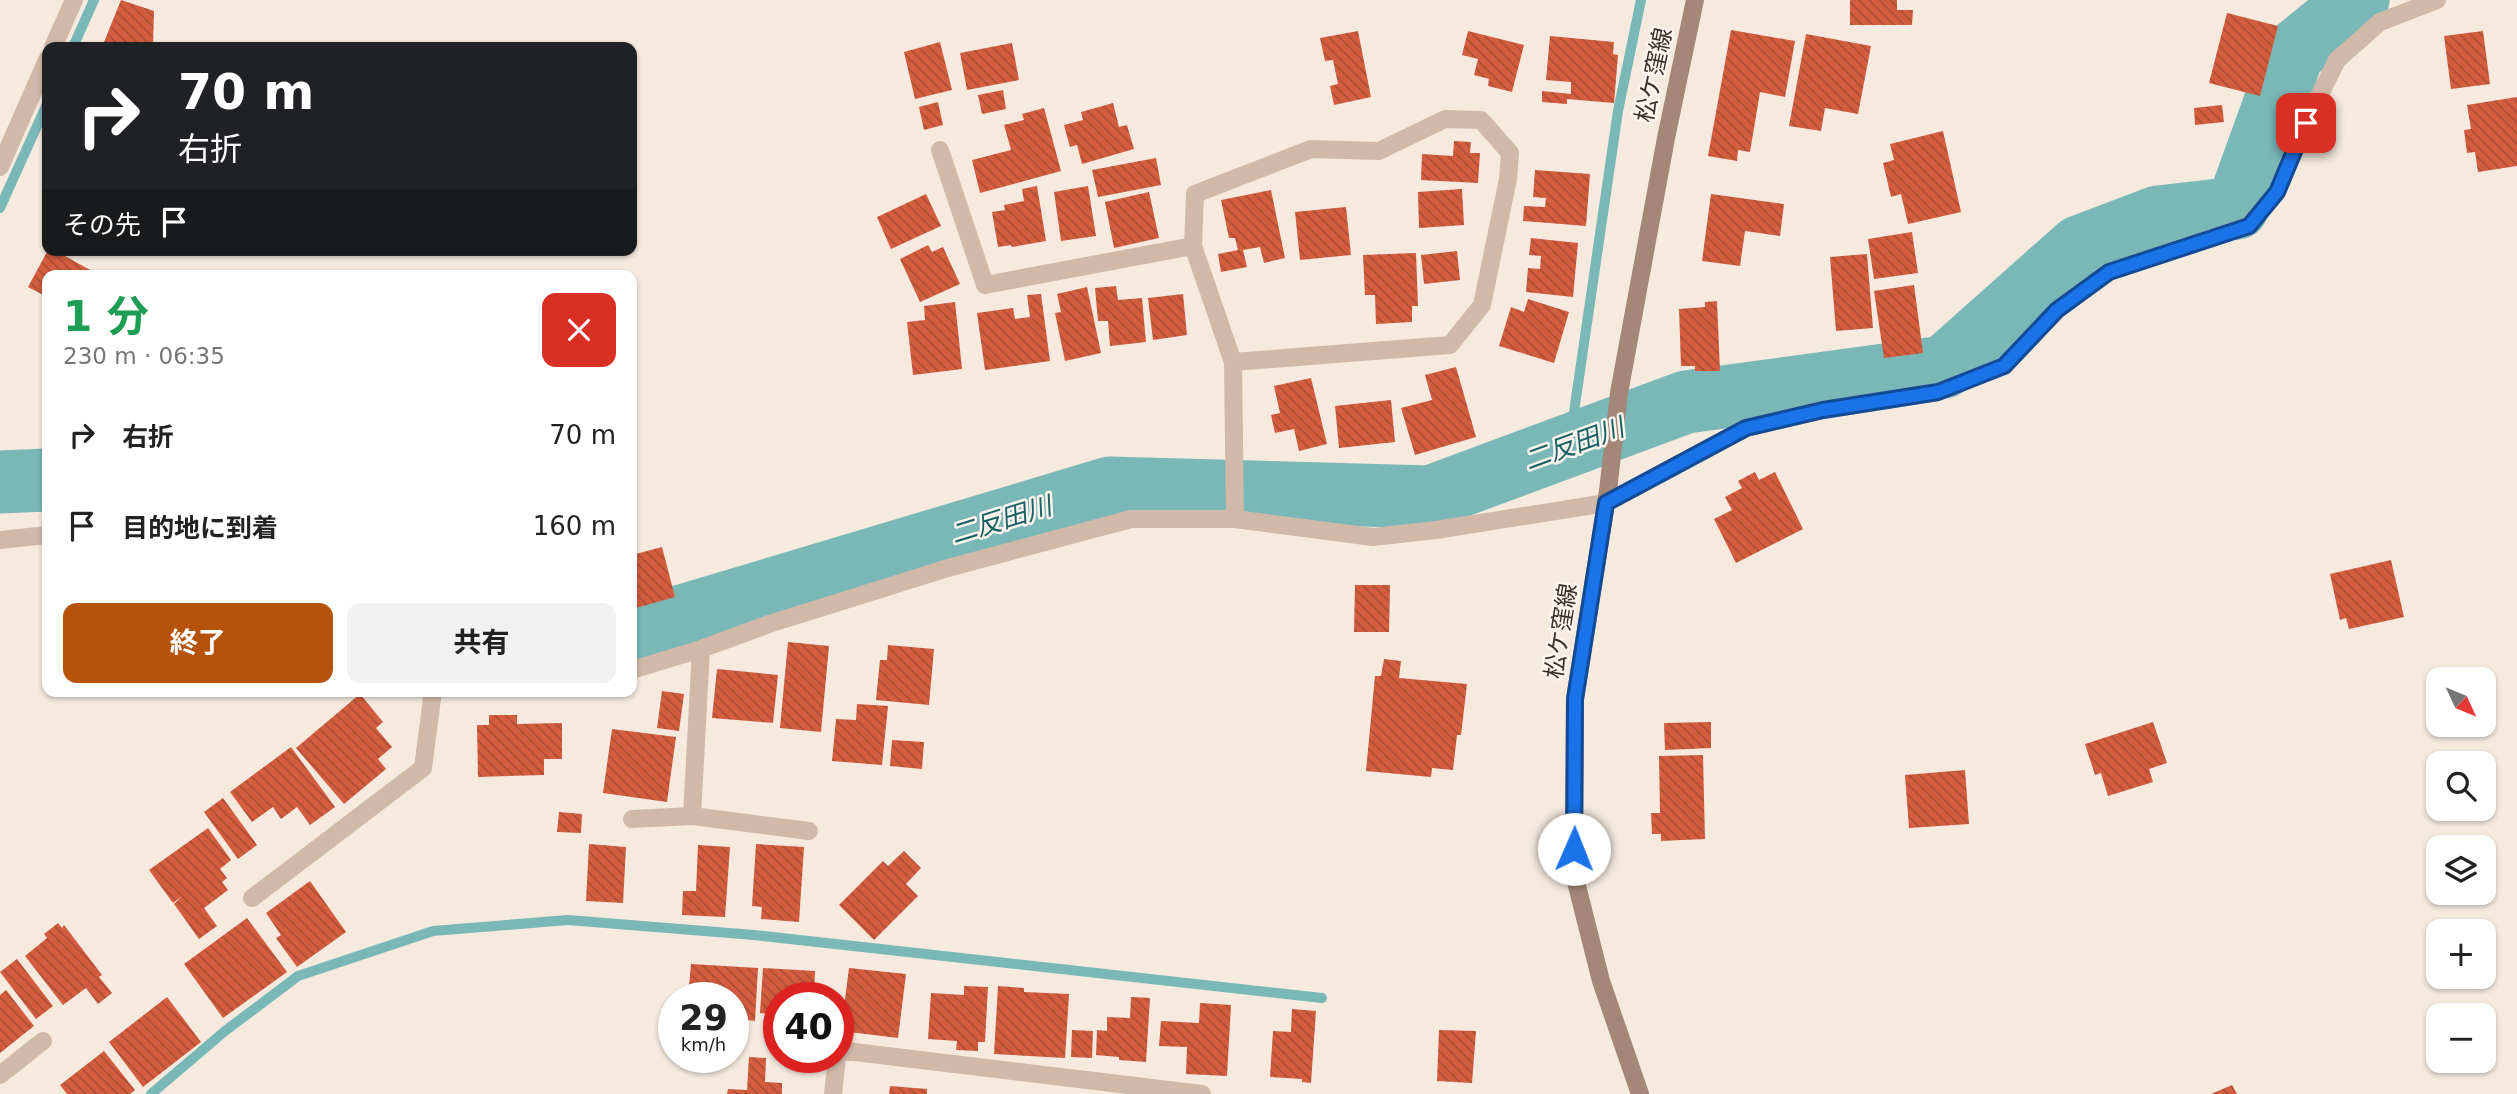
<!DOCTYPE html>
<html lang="ja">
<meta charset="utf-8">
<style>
:root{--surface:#fff;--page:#f2f2f2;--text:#222;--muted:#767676;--accent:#b45309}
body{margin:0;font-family:"DejaVu Sans","Noto Sans JP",sans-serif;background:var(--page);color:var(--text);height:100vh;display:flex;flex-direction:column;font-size:26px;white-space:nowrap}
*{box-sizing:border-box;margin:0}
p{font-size:23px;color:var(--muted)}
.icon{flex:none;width:38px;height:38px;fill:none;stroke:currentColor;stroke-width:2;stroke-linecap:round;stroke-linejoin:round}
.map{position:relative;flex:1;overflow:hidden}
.details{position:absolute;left:42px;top:270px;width:595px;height:427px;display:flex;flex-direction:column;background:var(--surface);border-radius:14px;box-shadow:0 2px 5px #0004}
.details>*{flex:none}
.hud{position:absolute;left:42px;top:42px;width:595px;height:214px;border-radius:14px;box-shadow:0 2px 5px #0004;background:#202124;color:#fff;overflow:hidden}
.needle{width:46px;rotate:134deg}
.fabs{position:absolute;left:2426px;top:667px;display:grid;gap:14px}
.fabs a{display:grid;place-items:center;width:70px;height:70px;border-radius:14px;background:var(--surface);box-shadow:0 2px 5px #0004;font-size:35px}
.speed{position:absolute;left:658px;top:982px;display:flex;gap:14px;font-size:35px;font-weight:700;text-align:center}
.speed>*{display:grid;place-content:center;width:91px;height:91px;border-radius:50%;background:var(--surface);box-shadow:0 2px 5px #0004;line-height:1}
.speed small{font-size:18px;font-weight:400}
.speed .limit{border:10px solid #d22;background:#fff;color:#111}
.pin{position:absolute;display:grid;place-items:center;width:60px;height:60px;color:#fff;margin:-30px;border-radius:14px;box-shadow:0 4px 10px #0006}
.me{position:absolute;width:77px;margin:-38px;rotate:1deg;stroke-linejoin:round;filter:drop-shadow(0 0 5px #0008)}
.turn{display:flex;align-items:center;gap:24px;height:147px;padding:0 21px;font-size:32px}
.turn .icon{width:91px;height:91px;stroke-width:2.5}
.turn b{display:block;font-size:49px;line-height:60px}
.then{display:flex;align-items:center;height:66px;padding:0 21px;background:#0003;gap:14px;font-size:26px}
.round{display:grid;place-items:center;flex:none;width:74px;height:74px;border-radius:14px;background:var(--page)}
.head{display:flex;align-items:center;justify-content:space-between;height:119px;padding:0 21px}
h1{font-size:42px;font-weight:700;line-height:52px;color:#1e9e55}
.action{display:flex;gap:14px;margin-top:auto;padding:14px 21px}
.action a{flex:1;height:80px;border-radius:14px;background:var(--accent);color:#fff;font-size:28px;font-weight:700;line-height:80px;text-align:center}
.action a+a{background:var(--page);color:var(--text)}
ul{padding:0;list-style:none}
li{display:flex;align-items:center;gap:21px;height:91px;padding:0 21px}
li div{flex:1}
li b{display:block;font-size:26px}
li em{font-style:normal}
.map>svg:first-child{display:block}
</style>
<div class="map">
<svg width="2517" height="1094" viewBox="0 0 2517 1094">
<defs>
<pattern id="building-back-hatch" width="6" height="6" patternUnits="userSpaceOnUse" patternTransform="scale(1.75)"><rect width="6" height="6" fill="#d45d3f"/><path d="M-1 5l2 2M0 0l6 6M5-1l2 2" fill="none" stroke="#ad4d35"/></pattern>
</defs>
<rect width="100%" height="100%" fill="#f6eadf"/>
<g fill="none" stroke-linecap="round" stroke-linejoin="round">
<path stroke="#7ab7b7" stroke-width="10" d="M 73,47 L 94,0
M 0,208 L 47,104
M 1569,446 L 1618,111 L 1641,0
M 151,1094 L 225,1031 L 298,976 L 433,931 L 568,920 L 754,935 L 1322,998"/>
<path stroke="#7ab7b7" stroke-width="63" d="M 0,482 L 47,480
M 632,631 L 1110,488 L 1430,497 L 1686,402 L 1944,367 L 2079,247 L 2158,217 L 2237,208 L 2293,53 L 2358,0"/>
</g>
<path fill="url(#building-back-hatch)" d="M 121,0 L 154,11 L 153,47 L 102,47 Z
M 1850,0 L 1897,0 L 1897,10 L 1913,10 L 1912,25 L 1850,25 Z
M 2227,13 L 2278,26 L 2260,96 L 2209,83 Z
M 1731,30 L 1795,41 L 1785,97 L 1760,92 L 1750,152 L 1738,150 L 1737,161 L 1708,156 Z
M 1358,31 L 1371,97 L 1334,105 L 1330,86 L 1338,84 L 1333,60 L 1325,61 L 1320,38 Z
M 1468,31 L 1524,45 L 1512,92 L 1488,86 L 1489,79 L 1474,75 L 1478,59 L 1462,55 Z
M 2483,31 L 2490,84 L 2451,89 L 2444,36 Z
M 1806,34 L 1871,46 L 1858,114 L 1825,108 L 1821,131 L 1789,126 Z
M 1550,36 L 1614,42 L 1613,54 L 1618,55 L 1614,103 L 1567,99 L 1567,104 L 1542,102 L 1542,91 L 1571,94 L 1571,82 L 1546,80 Z
M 940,42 L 952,90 L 915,99 L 904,52 Z
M 1012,43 L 1019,80 L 967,90 L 960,53 Z
M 1003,90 L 1006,109 L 982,114 L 978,95 Z
M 2517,97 L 2517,166 L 2478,172 L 2475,152 L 2467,153 L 2464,130 L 2471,129 L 2467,105 Z
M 938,102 L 943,125 L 924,130 L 919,107 Z
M 1113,103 L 1119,127 L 1127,125 L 1134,149 L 1082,164 L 1077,145 L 1070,147 L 1064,125 L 1083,120 L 1081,112 Z
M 2222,105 L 2224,122 L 2195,125 L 2194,108 Z
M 1044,108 L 1061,171 L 980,193 L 972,160 L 1011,150 L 1004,125 L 1024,120 L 1022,114 Z
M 1943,131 L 1961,212 L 1908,224 L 1901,194 L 1891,197 L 1883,163 L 1894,160 L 1890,144 Z
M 1454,141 L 1471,142 L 1470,153 L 1480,153 L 1478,183 L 1421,180 L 1422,154 L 1453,156 Z
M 1156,158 L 1161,185 L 1098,197 L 1092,170 Z
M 1535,170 L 1590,174 L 1586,226 L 1523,221 L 1524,206 L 1545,207 L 1546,198 L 1533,197 Z
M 1037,186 L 1046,241 L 1012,247 L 1011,245 L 998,247 L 992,212 L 1005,210 L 1004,205 L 1024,201 L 1022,189 Z
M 1088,186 L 1096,236 L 1061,241 L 1054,192 Z
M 1462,189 L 1464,225 L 1419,228 L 1418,192 Z
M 1271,190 L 1285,258 L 1264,263 L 1260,247 L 1243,250 L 1247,267 L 1221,272 L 1218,254 L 1238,250 L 1235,238 L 1229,238 L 1221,200 Z
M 1149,192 L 1159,238 L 1114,248 L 1105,202 Z
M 926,194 L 941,226 L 891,249 L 877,217 Z
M 1711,194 L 1784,204 L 1780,236 L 1745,231 L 1740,266 L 1702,261 Z
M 1346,207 L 1351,255 L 1300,260 L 1295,212 Z
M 1912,232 L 1918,273 L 1874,279 L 1868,239 Z
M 1531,238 L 1578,243 L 1573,297 L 1526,292 L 1528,268 L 1540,269 L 1541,256 L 1529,255 Z
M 928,245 L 932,252 L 943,247 L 960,284 L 920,302 L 900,259 Z
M 48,250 L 54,250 L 92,271 L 90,275 L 47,275 L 47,297 L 28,287 Z
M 1457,251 L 1460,280 L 1424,284 L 1421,255 Z
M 1416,253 L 1418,306 L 1412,306 L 1412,322 L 1376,324 L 1375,295 L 1365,295 L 1363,255 Z
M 1867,254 L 1873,328 L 1836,331 L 1830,257 Z
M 1914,285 L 1923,353 L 1884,358 L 1874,291 Z
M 1116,286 L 1118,300 L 1142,298 L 1146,342 L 1110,346 L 1108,321 L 1098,321 L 1095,288 Z
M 1087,287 L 1101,353 L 1065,361 L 1055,313 L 1061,312 L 1057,294 Z
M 1041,294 L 1050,361 L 985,370 L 977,313 L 1013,308 L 1015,319 L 1030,317 L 1027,295 Z
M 1183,294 L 1187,335 L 1153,340 L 1148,298 Z
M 1528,299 L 1569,312 L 1554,363 L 1499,346 L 1511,307 L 1524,312 Z
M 1717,301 L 1720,371 L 1695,371 L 1695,366 L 1681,366 L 1679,309 L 1705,307 L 1705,302 Z
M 955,302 L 962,369 L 913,375 L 907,322 L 925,320 L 924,306 Z
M 1456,367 L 1476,437 L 1415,455 L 1401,408 L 1432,400 L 1425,375 Z
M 1311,378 L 1327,444 L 1299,451 L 1294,429 L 1275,433 L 1271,415 L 1280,413 L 1274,386 Z
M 1391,400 L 1395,442 L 1339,448 L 1335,406 Z
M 1755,472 L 1759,480 L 1775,472 L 1803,529 L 1736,563 L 1714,519 L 1732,510 L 1725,497 L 1742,488 L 1738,481 Z
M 662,547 L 675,597 L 632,609 L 632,555 Z
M 2391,560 L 2404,617 L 2349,629 L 2346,618 L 2340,620 L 2330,574 Z
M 1355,585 L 1390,585 L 1389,632 L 1354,632 Z
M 788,642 L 829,646 L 821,732 L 780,728 Z
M 888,645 L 934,649 L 929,705 L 876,700 L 880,660 L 887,660 Z
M 1384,659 L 1401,661 L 1399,678 L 1467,684 L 1461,735 L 1457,735 L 1453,770 L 1432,768 L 1431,777 L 1366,771 L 1375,676 L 1381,676 Z
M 717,669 L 778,675 L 773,723 L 712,718 Z
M 662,691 L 684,694 L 679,731 L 657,728 Z
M 360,694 L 383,722 L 376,728 L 392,747 L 378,759 L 386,769 L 344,804 L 296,748 Z
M 857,704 L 888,706 L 882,765 L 832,761 L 836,719 L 856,720 Z
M 489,715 L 517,715 L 517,724 L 562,723 L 562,759 L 544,759 L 544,775 L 478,777 L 477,725 L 489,725 Z
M 1711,722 L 1711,748 L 1665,750 L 1664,723 Z
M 2153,722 L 2167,763 L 2149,769 L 2153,782 L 2108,796 L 2101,773 L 2095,775 L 2085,744 Z
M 612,729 L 676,737 L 667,802 L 603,793 Z
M 892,740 L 924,742 L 922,769 L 890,766 Z
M 291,747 L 335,807 L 310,825 L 297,807 L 281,819 L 273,807 L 252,822 L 230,792 Z
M 1703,755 L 1705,839 L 1661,841 L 1661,834 L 1652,834 L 1651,813 L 1660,813 L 1659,756 Z
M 1965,770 L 1969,824 L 1909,828 L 1905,775 Z
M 223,798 L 257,845 L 238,859 L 204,812 Z
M 559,812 L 582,814 L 581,833 L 557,832 Z
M 208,828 L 231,860 L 220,869 L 227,878 L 222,882 L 228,890 L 204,908 L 217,926 L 199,939 L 174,904 L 182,896 L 173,903 L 149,870 Z
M 589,844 L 626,847 L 623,903 L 586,901 Z
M 756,844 L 804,847 L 799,922 L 761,919 L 762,907 L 752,906 Z
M 698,845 L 730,847 L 725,917 L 682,915 L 683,891 L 696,891 Z
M 904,851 L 921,868 L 906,884 L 918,896 L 874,940 L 839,905 L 883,861 L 888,866 Z
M 310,881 L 346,932 L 297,967 L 276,938 L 281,935 L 266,913 Z
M 247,918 L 287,972 L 223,1018 L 184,964 Z
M 58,923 L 62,928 L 64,925 L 102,975 L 99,977 L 112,993 L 98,1004 L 86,988 L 63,1005 L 25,956 L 47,938 L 44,934 Z
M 17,959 L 53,1006 L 36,1019 L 0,972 Z
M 691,964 L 758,968 L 755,1021 L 747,1020 L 746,1035 L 733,1034 L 733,998 L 688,998 Z
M 763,968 L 815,971 L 814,998 L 779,998 L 779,1015 L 760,1013 Z
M 849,968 L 906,974 L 898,1038 L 841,1031 Z
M 964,986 L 988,987 L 985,1042 L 978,1042 L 978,1051 L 956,1050 L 957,1041 L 928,1039 L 931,993 L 964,995 Z
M 998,986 L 1024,988 L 1024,992 L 1069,994 L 1065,1058 L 994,1054 Z
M 6,990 L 34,1026 L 0,1053 L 0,995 Z
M 167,997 L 201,1042 L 143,1087 L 109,1042 Z
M 1131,997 L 1150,998 L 1146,1062 L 1119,1060 L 1119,1057 L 1096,1055 L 1097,1030 L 1107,1031 L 1107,1017 L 1130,1018 Z
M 1200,1003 L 1231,1005 L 1227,1076 L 1186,1074 L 1187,1047 L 1159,1046 L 1161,1021 L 1199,1023 Z
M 1292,1009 L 1316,1011 L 1311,1083 L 1302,1082 L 1302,1079 L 1270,1077 L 1273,1031 L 1291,1032 Z
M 1072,1030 L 1093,1031 L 1092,1058 L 1071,1057 Z
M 1439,1030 L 1476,1031 L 1472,1083 L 1437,1081 Z
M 104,1051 L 135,1090 L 130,1094 L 67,1094 L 60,1085 Z
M 749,1057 L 766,1058 L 765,1082 L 782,1083 L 782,1094 L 727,1094 L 728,1089 L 747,1090 Z
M 2232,1085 L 2237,1094 L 2211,1094 Z
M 890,1086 L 927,1089 L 927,1094 L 889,1094 Z"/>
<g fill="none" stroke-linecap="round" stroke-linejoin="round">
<path stroke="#d0b9a9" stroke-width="18" d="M 53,47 L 74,0
M 940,150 L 985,285 L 1193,246 L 1195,194 L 1311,149 L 1379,151 L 1445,119 L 1481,120 L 1510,153 L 1508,179 L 1482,305 L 1450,345 L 1233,362 L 1235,519
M 0,167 L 47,60
M 1193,246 L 1233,362
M 0,540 L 47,535
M 632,670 L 701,649 L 769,624 L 948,568 L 1131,519 L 1235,519 L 1373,537 L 1436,530 L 1606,503 L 1746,428 L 1823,410 L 1938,392 L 2004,366 L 2057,310 L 2109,272 L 2248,226 L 2277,192 L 2306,123 L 2337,60 L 2380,22 L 2437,0
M 692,816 L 809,831
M 632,819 L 692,816 L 701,649
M 252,898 L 423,768 L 433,691
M 838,1050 L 1202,1094
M 0,1075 L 43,1041
M 833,1094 L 837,1057"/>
<path stroke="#a48779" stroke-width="18" d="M 1640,1094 L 1601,981 L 1574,874 L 1575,699 L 1608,491 L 1619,393 L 1666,138 L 1695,0"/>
</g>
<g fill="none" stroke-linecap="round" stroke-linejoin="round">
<g stroke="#114b97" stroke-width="18">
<path id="route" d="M 1574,849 L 1575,699 L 1606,503 L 1746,428 L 1823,410 L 1938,392 L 2004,366 L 2057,310 L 2109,272 L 2249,226 L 2277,192 L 2306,123"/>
</g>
<use href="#route" stroke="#1a73e8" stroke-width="12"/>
</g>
<g text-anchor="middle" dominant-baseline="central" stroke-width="5" stroke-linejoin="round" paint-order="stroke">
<g font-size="24" fill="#3c2f29" stroke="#fcf4ed">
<text transform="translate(1654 75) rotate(-78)">松ケ窪線</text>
<text transform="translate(1561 631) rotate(-81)">松ケ窪線</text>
</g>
<g font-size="26" font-style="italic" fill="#196264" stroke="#fcf4ed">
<text transform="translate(1574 444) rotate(-20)">二反田川</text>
<text transform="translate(1001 520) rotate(-17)">二反田川</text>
</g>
</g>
</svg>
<div class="fabs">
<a><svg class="needle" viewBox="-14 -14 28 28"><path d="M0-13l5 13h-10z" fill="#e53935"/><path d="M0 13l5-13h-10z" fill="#767676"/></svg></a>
<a><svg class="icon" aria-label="search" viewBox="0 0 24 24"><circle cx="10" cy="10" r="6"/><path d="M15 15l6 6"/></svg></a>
<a><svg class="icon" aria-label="layers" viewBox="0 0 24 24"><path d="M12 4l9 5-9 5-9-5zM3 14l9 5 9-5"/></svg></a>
<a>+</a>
<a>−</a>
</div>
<div class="speed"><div>29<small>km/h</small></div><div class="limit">40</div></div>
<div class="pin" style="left:2306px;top:123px;background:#d93025"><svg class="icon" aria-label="arrive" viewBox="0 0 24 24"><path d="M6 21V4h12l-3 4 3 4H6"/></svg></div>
<svg class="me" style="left:1574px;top:849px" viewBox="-20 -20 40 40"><circle r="19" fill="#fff"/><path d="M0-13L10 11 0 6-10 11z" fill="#1a73e8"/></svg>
<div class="hud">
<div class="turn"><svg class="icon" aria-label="right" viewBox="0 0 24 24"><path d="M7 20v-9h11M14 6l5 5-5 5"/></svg><div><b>70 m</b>右折</div></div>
<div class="then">その先<svg class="icon" aria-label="arrive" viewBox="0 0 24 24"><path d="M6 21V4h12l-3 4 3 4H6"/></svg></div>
</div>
<section class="details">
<div class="head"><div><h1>1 分</h1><p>230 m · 06:35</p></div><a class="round" style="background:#d93025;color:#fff"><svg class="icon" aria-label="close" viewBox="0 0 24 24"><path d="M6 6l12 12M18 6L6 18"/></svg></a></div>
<ul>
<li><svg class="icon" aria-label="right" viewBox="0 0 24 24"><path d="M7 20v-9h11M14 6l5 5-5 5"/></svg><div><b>右折</b></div><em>70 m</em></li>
<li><svg class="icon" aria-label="arrive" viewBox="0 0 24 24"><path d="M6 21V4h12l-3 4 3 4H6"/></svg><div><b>目的地に到着</b></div><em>160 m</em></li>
</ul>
<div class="action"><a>終了</a><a>共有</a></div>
</section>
</div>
